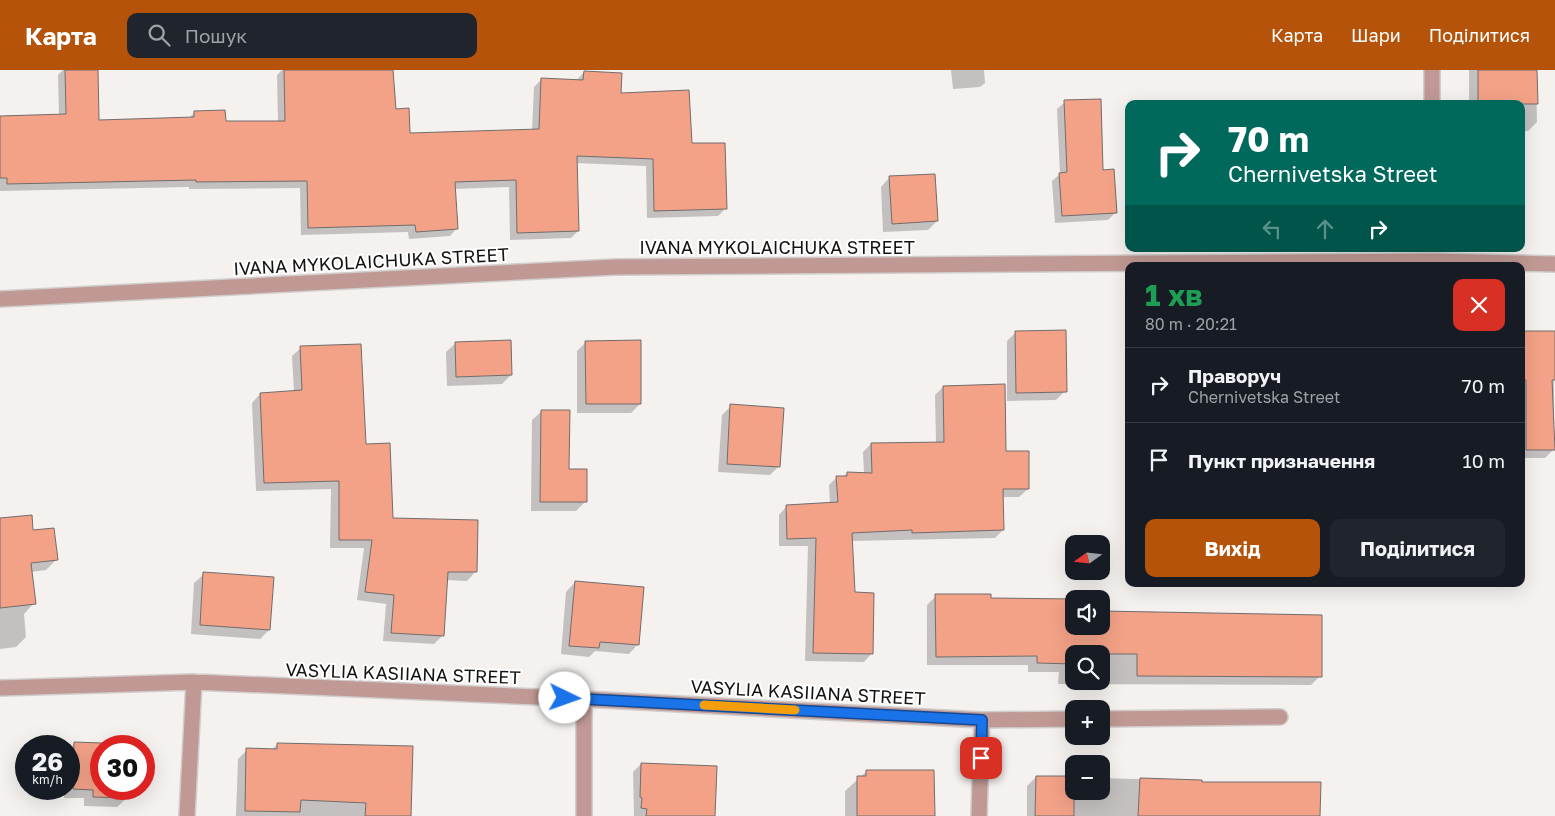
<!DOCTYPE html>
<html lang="uk">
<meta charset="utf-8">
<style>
:root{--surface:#171b24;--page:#20242c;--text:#f1f3f6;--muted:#9ea1a6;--line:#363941;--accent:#b45309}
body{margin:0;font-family:"Golos Text",sans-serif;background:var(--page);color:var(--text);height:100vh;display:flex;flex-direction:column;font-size:19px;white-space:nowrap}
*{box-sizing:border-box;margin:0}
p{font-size:16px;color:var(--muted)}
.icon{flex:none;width:28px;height:28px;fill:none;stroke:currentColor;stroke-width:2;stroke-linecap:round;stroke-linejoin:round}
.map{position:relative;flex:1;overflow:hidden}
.panel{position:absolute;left:1125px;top:192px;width:400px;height:325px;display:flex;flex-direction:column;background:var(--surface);border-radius:10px;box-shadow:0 5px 20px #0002}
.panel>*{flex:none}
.hud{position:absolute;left:1125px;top:30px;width:400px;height:152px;border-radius:10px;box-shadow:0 5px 20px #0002;background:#00695c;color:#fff;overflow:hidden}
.needle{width:32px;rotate:255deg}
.fabs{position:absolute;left:1065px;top:465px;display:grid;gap:10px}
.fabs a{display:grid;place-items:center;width:45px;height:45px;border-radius:10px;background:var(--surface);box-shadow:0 5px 20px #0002;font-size:25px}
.speed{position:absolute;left:15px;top:665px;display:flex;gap:10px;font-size:25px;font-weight:700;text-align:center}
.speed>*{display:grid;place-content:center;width:65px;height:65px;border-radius:50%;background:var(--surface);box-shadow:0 5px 20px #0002;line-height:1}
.speed small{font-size:12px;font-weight:400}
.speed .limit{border:8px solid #d22;background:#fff;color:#111}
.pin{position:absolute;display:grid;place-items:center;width:42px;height:42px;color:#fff;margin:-21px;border-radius:10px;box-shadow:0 2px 8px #0006}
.me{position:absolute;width:55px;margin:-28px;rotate:93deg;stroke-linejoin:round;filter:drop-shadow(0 0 4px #0008)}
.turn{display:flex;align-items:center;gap:18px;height:105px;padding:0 20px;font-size:22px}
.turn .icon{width:65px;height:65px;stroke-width:2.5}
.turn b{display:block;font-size:35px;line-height:42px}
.lanes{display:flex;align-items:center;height:48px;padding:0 20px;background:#0003;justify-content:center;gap:25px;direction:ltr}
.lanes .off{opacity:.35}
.round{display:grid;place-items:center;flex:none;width:52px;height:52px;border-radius:10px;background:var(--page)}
.head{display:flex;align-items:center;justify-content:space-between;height:85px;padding:0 20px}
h1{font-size:30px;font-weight:700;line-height:38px;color:#1e9e55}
.cta{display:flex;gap:10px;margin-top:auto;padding:10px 20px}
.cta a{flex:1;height:58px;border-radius:10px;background:var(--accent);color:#fff;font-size:20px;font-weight:700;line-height:58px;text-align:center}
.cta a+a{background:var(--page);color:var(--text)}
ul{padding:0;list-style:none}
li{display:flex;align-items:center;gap:15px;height:75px;padding:0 20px;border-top:1px solid var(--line)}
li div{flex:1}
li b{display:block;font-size:19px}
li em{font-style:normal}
header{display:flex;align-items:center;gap:30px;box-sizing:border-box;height:70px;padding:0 25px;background:var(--accent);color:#fff}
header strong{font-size:24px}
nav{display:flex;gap:28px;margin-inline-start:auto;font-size:18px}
.search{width:350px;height:45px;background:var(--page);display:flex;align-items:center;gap:12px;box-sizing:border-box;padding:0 18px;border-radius:10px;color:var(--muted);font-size:19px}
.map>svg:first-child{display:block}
</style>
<header>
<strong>Карта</strong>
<div class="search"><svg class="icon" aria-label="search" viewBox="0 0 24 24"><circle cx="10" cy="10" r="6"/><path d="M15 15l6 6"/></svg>Пошук</div>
<nav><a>Карта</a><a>Шари</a><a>Поділитися</a></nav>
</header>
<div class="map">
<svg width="1555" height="746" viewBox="0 0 1555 746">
<rect width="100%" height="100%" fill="#f4f1ef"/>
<path fill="#0003" fill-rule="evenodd" d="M 63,0 L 97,0 L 98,51 L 188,49 L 195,42 L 225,53 L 278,52 L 277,5 L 282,0 L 373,0 L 409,64 L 532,61 L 534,17 L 541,10 L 576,11 L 584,2 L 619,24 L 690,75 L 725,139 L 718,146 L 647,148 L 646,96 L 576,93 L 578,161 L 571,168 L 510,170 L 509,117 L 454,119 L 457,158 L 450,166 L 409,169 L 408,162 L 301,165 L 300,118 L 189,119 L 189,117 L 0,121 L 0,47 L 59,46 L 58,5 Z
M 951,0 L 984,0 L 985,13 L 980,17 L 953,19 Z
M 1469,0 L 1536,0 L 1537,52 L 1528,61 L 1521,61 L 1521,34 L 1469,34 Z
M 1065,32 L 1102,101 L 1116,142 L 1108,150 L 1055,153 L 1052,111 L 1060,104 L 1057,39 Z
M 890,107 L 937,151 L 928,160 L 883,162 L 881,117 Z
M 1016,262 L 1065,321 L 1056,330 L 1007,331 L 1007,271 Z
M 1521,262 L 1554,262 L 1554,379 L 1545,388 L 1521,388 Z
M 586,272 L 640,334 L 631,343 L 577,343 L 577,281 Z
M 456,273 L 511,305 L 502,314 L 447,316 L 446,282 Z
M 301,278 L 365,375 L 392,449 L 475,502 L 467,511 L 446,510 L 443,565 L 434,574 L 383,571 L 386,534 L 357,530 L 364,478 L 330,478 L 331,419 L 256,421 L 252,333 L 260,324 L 294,321 L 292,286 Z
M 943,317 L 1005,382 L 1028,419 L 1019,427 L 1002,427 L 1003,460 L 995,468 L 851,471 L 854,524 L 872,583 L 864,592 L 805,591 L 808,476 L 779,476 L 779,445 L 787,436 L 830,434 L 829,415 L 837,407 L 843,407 L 847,403 L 864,404 L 863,382 L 871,374 L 936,373 L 935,325 Z
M 731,336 L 779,396 L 770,405 L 718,402 L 722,345 Z
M 542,341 L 568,400 L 585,432 L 576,441 L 531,441 L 532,350 Z
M 0,449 L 32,461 L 56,490 L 46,500 L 31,502 L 34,533 L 24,544 L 26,567 L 16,577 L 0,579 Z
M 204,504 L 269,560 L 260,569 L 191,564 L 194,513 Z
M 575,512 L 638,574 L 629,584 L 595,581 L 589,587 L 561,584 L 566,522 Z
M 936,526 L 1074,556 L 1320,606 L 1311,615 L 1058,614 L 1059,602 L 1028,602 L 1028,595 L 927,595 L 927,535 ZM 1074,584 L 1101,584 L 1101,611 L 1074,611 Z
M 75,673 L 128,675 L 101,676 L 101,719 L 127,719 L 127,728 L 117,737 L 84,736 L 84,728 L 64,728 L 65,719 L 69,719 L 69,679 Z
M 278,674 L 410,746 L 236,746 L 238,689 L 247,680 L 271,680 Z
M 641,694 L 713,746 L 634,746 L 633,702 Z
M 867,701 L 933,746 L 845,746 L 845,721 Z
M 1036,707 L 1074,721 L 1101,721 L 1101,708 L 1201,711 L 1201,714 L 1319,746 L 1027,746 L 1027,716 Z"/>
<path fill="#f3a287" stroke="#706d6c" d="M 65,0 L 98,0 L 99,50 L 194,47 L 194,41 L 225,40 L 226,51 L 285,51 L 284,0 L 393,0 L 396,39 L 409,38 L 410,63 L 539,59 L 541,8 L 583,10 L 584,1 L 622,3 L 621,23 L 689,20 L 692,73 L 725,73 L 727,139 L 654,141 L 653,89 L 577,86 L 579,161 L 517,163 L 516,110 L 455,112 L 458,159 L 416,162 L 415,155 L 308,158 L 307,111 L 196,112 L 196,110 L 7,114 L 7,108 L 0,108 L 0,46 L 66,44 Z
M 1478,0 L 1537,0 L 1538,34 L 1478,34 Z
M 1101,29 L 1103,100 L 1114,99 L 1117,143 L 1062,146 L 1059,103 L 1067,102 L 1064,30 Z
M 935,104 L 938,151 L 892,154 L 889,106 Z
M 1066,260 L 1067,322 L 1016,323 L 1015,261 Z
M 1521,261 L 1555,261 L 1555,310 L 1552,310 L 1555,380 L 1526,380 L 1526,310 L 1521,310 Z
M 511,270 L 512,305 L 456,307 L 455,272 Z
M 641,270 L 641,334 L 586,334 L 585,271 Z
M 361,274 L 366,374 L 390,373 L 393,448 L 478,450 L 477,502 L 448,502 L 444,566 L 391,563 L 394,525 L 365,522 L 372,470 L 339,470 L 339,411 L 264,413 L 260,323 L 302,320 L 300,276 Z
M 1005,314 L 1006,381 L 1029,381 L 1029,419 L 1003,419 L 1004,460 L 912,463 L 912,460 L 852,463 L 855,522 L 874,523 L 873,584 L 813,583 L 816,468 L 787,469 L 786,435 L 838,432 L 836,406 L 847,406 L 847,402 L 872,403 L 871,373 L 944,372 L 943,316 Z
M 730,334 L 784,338 L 780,397 L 727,394 Z
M 541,340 L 570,340 L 569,399 L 587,399 L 587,432 L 540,432 Z
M 32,445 L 33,460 L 54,458 L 58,490 L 31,493 L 36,534 L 0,538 L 0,448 Z
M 203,502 L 274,507 L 270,560 L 200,555 Z
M 575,511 L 644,517 L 639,575 L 600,572 L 599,578 L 569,576 Z
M 935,524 L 991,524 L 991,528 L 1074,529 L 1074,556 L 1101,556 L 1101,530 L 1101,541 L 1322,545 L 1322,607 L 1137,606 L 1137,584 L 1074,584 L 1074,594 L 1037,593 L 1037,586 L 936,587 Z
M 74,672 L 129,674 L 129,676 L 101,676 L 101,719 L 128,719 L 128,728 L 93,727 L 93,720 L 73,719 Z
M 277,673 L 413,676 L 411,746 L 365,746 L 366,733 L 301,730 L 300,742 L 245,741 L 246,678 L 277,679 Z
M 641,693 L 717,696 L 715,746 L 646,746 L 647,739 L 641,738 L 642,728 L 640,727 Z
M 866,700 L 934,700 L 935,746 L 857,746 L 857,706 L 866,706 Z
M 1036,706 L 1074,706 L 1074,746 L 1035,746 Z
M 1140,708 L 1202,710 L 1202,712 L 1321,712 L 1320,746 L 1138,746 Z"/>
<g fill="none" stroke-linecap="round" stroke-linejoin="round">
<g stroke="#d0cdcc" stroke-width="18">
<path id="minor" d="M 1432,0 L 1432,34
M 0,229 L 616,197 L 1433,191 L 1555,194
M 0,618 L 194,612 L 584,629 L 982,650 L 1074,649
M 1101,649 L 1280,647
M 187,746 L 194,612
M 584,746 L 584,629
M 979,746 L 982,650"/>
</g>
<use href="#minor" stroke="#c09994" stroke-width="15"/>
</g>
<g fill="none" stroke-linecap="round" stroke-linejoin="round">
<g stroke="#114b97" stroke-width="12">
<path id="route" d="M 565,628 L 982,650 L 981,688"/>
</g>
<use href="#route" stroke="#1a73e8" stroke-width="9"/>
<path stroke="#f59e0b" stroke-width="9" d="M 704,635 L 795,640"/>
</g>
<g text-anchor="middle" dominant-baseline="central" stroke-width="4" stroke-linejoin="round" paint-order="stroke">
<g font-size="18" fill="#141312" stroke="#fff">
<text x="777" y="177">IVANA MYKOLAICHUKA STREET</text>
<text transform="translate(371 191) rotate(-3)">IVANA MYKOLAICHUKA STREET</text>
<text transform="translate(403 603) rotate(2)">VASYLIA KASIIANA STREET</text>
<text transform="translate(808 622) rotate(3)">VASYLIA KASIIANA STREET</text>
</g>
</g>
</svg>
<div class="fabs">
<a><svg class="needle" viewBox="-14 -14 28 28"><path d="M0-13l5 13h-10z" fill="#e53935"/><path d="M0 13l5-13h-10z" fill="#9ea1a6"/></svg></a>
<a><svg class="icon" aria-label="sound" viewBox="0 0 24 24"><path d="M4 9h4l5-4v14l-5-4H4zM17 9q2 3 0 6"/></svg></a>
<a><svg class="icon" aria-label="search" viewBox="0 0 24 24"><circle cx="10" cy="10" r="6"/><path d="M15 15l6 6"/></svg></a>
<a>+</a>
<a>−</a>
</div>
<div class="speed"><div>26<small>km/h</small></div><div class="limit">30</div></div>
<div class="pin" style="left:981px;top:688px;background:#d93025"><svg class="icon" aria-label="arrive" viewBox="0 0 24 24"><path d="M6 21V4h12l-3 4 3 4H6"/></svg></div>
<svg class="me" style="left:565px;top:628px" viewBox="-20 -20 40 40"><circle r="19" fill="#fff"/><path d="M0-13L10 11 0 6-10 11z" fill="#1a73e8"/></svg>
<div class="hud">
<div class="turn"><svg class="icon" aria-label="right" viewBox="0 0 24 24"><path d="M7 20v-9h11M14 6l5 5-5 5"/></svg><div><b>70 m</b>Chernivetska Street</div></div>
<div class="lanes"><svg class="icon off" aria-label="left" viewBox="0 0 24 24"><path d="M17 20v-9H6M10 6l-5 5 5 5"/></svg><svg class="icon off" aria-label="ahead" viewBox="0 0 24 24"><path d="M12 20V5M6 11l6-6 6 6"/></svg><svg class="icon" aria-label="right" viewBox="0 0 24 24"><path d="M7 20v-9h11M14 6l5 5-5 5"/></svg></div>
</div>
<section class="panel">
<div class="head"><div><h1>1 хв</h1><p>80 m · 20:21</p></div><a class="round" style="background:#d93025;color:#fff"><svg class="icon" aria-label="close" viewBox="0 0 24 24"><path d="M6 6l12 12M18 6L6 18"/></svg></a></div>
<ul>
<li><svg class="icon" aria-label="right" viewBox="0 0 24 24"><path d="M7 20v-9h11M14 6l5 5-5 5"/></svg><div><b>Праворуч</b><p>Chernivetska Street</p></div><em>70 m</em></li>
<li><svg class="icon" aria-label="arrive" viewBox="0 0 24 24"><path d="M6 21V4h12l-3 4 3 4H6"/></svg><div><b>Пункт призначення</b></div><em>10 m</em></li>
</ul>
<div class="cta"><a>Вихід</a><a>Поділитися</a></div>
</section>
</div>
